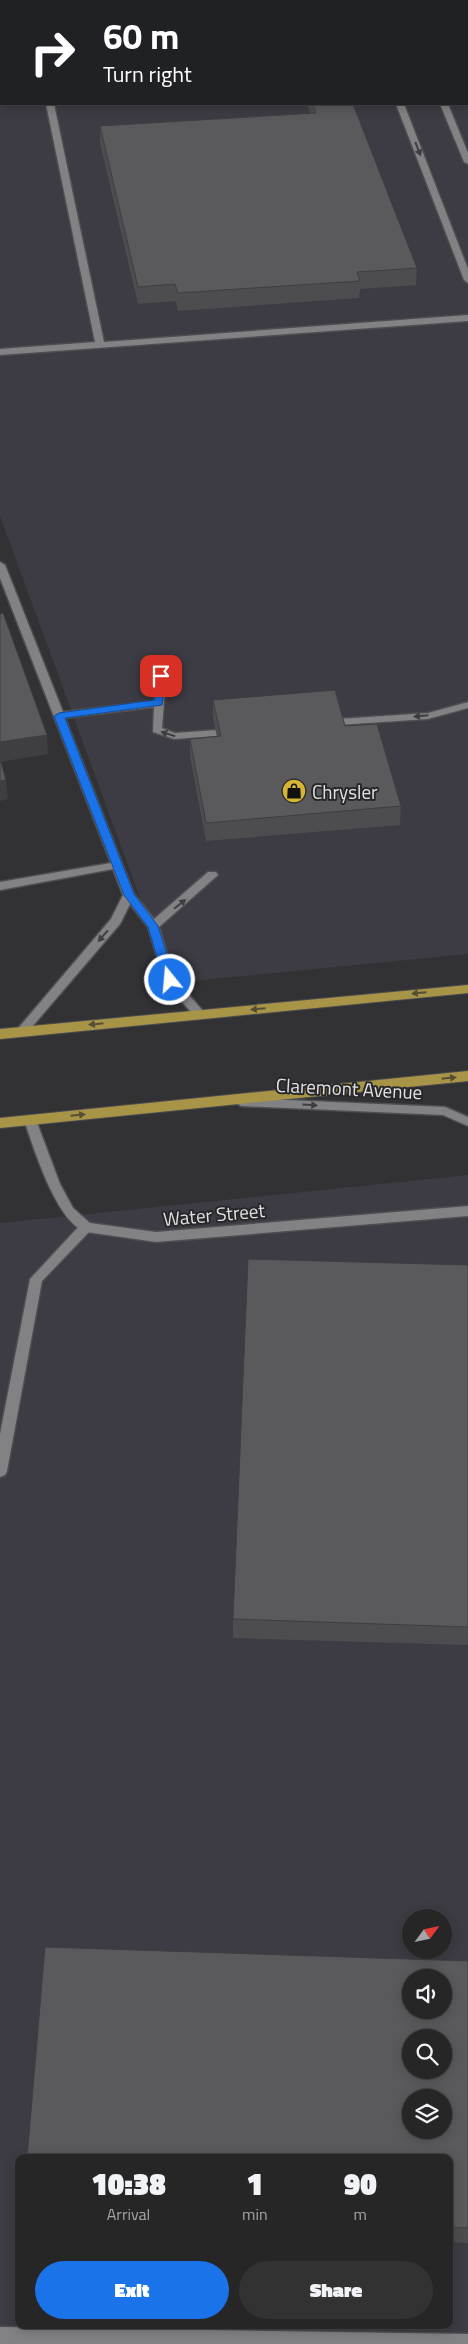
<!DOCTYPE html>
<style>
:root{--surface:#262627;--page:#323233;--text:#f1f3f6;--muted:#a4a5a7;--line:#424344;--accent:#1a73e8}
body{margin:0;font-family:"Titillium Web",sans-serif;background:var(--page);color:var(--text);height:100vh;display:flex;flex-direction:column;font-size:19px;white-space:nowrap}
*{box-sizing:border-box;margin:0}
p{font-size:16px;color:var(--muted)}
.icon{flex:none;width:28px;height:28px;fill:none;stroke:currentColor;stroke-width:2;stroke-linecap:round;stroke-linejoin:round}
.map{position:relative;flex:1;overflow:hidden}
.panel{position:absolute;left:15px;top:2154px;width:438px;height:175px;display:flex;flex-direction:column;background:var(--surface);border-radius:10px;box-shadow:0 2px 12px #0003,0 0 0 1px var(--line)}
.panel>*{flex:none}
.banner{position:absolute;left:0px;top:0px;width:469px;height:105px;box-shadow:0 2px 12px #0003,0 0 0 1px var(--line);background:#202124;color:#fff;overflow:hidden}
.needle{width:32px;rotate:57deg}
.controls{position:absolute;left:402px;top:1909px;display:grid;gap:10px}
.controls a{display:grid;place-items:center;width:50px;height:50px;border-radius:50%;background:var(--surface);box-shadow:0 2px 12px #0003,0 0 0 1px var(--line);font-size:25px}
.pin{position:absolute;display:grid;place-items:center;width:42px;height:42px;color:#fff;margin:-21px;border-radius:10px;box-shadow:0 2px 8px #0006}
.me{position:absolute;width:55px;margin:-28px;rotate:343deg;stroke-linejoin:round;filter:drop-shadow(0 0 4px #0008)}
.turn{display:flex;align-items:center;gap:18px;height:105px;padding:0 20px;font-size:22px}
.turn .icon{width:65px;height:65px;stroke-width:2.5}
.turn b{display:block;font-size:35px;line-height:42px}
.eta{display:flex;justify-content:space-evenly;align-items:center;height:85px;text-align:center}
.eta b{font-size:30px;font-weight:800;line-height:35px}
.primary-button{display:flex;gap:10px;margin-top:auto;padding:10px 20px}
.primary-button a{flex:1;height:58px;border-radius:30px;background:var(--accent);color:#fff;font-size:20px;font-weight:800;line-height:58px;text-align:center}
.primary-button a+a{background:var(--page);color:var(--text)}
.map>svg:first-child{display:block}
</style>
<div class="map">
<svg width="468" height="2344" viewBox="0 0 468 2344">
<rect width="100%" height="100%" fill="#323234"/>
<path fill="#3d3b43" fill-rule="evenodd" d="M 219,0 L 468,0 L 468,954 L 171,983 L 0,516 L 0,12 L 1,104 L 468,104 L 468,1 L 197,1 Z
M 468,1175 L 468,2344 L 0,2344 L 0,1223 ZM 411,1918 L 444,1918 L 444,1950 L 411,1950 ZM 411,1978 L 444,1978 L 444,2010 L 411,2010 ZM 411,2038 L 444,2038 L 444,2070 L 411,2070 ZM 411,2098 L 444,2098 L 444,2130 L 411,2130 ZM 19,2158 L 449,2158 L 449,2325 L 19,2325 Z"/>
<path fill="#68581a" d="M 0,0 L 219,0 L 1,1 L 0,12 Z"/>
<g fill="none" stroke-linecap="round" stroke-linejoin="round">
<g stroke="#4e4d4f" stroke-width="3">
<path id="service" d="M 0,34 L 1,34 L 1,38 L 0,38 Z
M 46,104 L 54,104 L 104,342 L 468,315 L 468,321 L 0,355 L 0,349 L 95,342 Z
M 396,104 L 404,104 L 468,269 L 468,283 L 464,280 Z
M 440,104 L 448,104 L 468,153 L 468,164 L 464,162 Z
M 0,562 L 5,565 L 63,712 L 154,701 L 156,676 L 161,673 L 166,676 L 162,728 L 175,733 L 217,730 L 222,733 L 217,736 L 174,739 L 153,732 L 154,707 L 65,718 L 134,894 L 154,919 L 208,872 L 216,872 L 218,875 L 159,927 L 175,979 L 203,1011 L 205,1014 L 203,1017 L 195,1017 L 164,980 L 148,927 L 130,904 L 120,924 L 25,1035 L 21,1036 L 15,1032 L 111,919 L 123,895 L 113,869 L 0,890 L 0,882 L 111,863 L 0,578 Z
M 468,702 L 468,708 L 428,719 L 338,725 L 333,722 L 338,719 L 428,713 Z
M 86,1222 L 91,1224 L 92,1227 L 91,1230 L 42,1281 L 7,1471 L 5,1475 L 0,1477 L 0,1434 L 30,1279 L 81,1224 Z"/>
</g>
<g stroke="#4e4d4f" stroke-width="3">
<path id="minor" d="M 241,1098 L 445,1107 L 468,1117 L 468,1126 L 443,1115 L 241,1106 L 235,1102 Z
M 30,1116 L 36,1120 L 60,1184 L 73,1208 L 90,1223 L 156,1232 L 468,1206 L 468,1216 L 156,1242 L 86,1232 C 56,1222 34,1148 24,1120 Z
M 0,2327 L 468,2334 L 468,2344 L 0,2344 Z"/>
</g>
<g stroke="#4e4d4f" stroke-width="2">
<path id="trunk" d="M 468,985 L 468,993 L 0,1039 L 0,1029 Z
M 468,1071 L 468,1081 L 0,1128 L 0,1118 Z"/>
</g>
<use href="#service" fill="#828184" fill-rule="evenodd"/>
<use href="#minor" fill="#828184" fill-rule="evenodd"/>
<use href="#trunk" fill="#a89447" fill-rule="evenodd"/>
</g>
<path fill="#4d4d4f" d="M 307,104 L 353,104 L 417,268 L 416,285 L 360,289 L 359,298 L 178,311 L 176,301 L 138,304 L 100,143 L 100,126 L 310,113 Z
M 213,700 L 345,726 L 401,806 L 400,825 L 206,841 L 190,757 L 190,739 L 217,737 L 213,719 Z
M 468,1265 L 468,1645 L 233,1638 L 233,1619 Z
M 468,1961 L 468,2243 L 449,2242 L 449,2158 Z"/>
<path fill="#3f3e40" d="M 47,735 L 48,754 L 0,762 L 0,742 Z
M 6,780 L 8,799 L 0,801 L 0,781 Z"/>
<path fill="#5a595c" stroke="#3f3e40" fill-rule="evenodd" d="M 313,104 L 353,104 L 417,268 L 357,272 L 360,281 L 178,293 L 175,284 L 138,287 L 100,126 L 316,113 Z
M 3,613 L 47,735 L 0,742 L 0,614 Z
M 335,690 L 345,726 L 377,724 L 401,806 L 206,823 L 190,739 L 221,736 L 213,700 Z
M 0,759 L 6,780 L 0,781 Z
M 248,1259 L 468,1265 L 468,1627 L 233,1619 Z
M 45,1947 L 468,1961 L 468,2228 L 449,2227 L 449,2158 L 27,2158 ZM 411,1978 L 444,1978 L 444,2010 L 411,2010 ZM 411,2038 L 444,2038 L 444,2070 L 411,2070 ZM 411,2098 L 444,2098 L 444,2130 L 411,2130 Z"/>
<defs><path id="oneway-solid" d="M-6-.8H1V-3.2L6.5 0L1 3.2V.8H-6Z" transform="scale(1.25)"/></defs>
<g fill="#3e3e40">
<use href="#oneway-solid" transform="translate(418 149) rotate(69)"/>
<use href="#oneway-solid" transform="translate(421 716) rotate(175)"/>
<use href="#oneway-solid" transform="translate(168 734) rotate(-163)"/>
<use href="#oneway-solid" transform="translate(180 904) rotate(-39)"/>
<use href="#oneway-solid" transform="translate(103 936) rotate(131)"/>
<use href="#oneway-solid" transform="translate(310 1105) rotate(3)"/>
</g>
<g fill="#554e34">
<use href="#oneway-solid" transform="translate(419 993) rotate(175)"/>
<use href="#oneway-solid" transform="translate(258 1009) rotate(175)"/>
<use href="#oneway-solid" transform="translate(96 1024) rotate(174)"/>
<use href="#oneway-solid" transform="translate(449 1078) rotate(-6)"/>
<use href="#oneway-solid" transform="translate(78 1115) rotate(-6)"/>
</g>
<path fill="#1a73e8" stroke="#114b97" d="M 161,673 L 166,676 L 162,705 L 65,718 L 134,894 L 158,926 L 175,980 L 170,984 L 164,980 L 148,927 L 124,895 L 54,716 L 59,713 L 154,700 L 157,676 Z"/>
<defs>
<g id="shop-disc" transform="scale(1.25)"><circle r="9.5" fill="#d6b534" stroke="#28282a"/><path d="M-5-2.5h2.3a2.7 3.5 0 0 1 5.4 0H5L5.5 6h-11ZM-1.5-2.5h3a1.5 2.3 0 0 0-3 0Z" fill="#111"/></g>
</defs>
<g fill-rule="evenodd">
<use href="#shop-disc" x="294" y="791"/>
</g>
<g text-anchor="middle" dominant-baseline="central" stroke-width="4" stroke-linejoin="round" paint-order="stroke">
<g font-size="19" fill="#e1e0e2" stroke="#28282a" text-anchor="start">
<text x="312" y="791">Chrysler</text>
</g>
<g font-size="19" fill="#e1e0e2" stroke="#28282a">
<text transform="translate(349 1088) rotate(3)">Claremont Avenue</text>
<text transform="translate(214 1214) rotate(-5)">Water Street</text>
</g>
</g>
</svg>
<div class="controls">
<a><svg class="needle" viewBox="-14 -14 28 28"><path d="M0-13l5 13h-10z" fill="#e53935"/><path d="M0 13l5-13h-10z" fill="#a4a5a7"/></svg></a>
<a><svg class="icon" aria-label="sound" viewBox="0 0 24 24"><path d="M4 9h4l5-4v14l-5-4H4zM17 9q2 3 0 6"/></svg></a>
<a><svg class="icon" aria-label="search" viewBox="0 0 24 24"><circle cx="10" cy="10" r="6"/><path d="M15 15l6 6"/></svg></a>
<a><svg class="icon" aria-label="layers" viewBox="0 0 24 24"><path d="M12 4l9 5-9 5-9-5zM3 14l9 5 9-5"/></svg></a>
</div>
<div class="pin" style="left:161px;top:676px;background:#d93025"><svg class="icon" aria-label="arrive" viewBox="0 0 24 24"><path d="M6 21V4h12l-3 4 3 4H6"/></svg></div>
<svg class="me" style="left:170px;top:980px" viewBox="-20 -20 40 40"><circle r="17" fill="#1a73e8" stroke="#fff" stroke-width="3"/><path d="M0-11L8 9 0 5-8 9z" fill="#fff"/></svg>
<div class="banner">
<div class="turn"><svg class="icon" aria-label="right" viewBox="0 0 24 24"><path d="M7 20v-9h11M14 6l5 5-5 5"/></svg><div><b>60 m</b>Turn right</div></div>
</div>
<section class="panel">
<div class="eta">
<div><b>10:38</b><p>Arrival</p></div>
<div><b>1</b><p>min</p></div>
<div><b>90</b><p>m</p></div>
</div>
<div class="primary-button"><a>Exit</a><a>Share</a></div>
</section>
</div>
